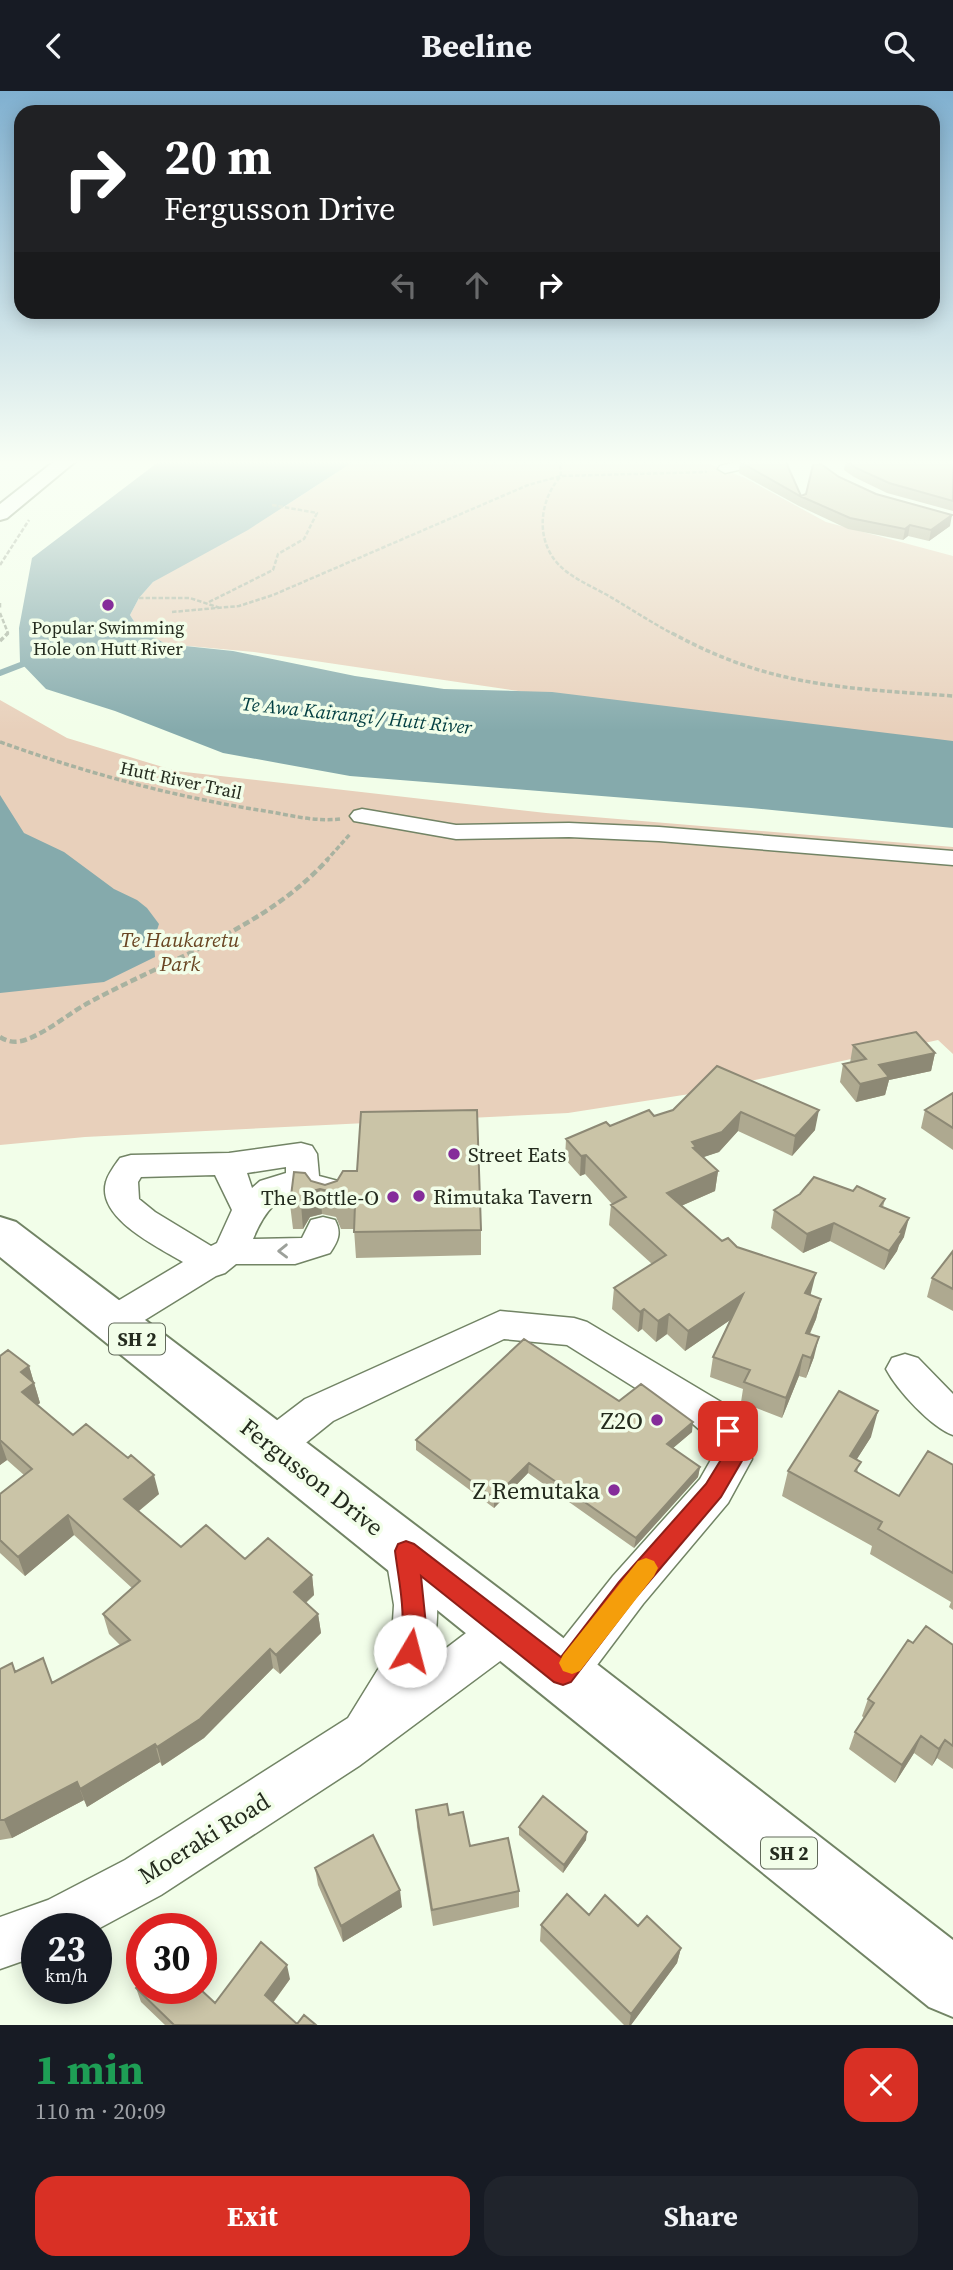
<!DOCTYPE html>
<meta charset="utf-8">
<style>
:root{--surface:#171b24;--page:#20242c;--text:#f1f3f6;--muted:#9ea1a6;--accent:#d93025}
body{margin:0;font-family:"Source Serif 4",serif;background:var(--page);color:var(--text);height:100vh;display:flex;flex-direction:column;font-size:26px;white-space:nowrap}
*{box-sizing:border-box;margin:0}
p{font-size:23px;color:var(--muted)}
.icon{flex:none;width:38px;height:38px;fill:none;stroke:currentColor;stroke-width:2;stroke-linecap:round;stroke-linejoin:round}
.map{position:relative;height:1934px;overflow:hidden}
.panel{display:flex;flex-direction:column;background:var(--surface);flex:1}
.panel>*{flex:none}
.guide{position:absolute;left:14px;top:14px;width:926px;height:214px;border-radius:21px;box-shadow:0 4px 18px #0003;background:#202124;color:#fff;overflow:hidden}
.speed{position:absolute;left:21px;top:1822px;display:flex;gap:14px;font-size:35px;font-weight:700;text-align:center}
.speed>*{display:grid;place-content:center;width:91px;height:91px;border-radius:50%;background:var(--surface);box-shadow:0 4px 18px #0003;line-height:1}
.speed small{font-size:18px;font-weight:400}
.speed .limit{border:10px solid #d22;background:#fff;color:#111}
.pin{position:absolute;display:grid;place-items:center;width:60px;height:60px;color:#fff;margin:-30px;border-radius:14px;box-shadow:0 4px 10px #0006}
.me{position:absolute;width:77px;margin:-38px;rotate:8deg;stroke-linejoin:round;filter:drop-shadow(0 0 5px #0008)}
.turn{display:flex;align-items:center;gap:24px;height:147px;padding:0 35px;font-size:32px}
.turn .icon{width:91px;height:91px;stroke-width:2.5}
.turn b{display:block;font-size:49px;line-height:60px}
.lanes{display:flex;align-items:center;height:66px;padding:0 35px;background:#0003;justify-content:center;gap:35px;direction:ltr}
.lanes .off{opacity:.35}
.round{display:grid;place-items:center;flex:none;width:74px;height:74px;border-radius:21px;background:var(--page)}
.headline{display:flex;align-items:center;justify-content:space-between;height:119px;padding:0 35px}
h1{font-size:42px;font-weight:700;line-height:52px;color:#1e9e55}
.action{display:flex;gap:14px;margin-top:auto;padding:14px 35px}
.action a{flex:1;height:80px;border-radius:21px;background:var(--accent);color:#fff;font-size:28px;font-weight:700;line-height:80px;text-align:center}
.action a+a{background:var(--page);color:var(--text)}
header{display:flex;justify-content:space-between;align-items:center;height:91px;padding:0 35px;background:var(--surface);font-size:32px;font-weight:700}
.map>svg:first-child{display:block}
</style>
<header><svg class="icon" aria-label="back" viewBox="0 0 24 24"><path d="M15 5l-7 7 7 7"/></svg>Beeline<svg class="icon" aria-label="search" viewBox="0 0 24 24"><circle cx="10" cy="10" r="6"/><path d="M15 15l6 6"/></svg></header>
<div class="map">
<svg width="953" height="1934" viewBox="0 0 953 1934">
<rect width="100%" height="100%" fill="#f2fee9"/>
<path fill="#e8d0bb" d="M 356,369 L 700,369 L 745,387 L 826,431 L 953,465 L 953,653 L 714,629 L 254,561 L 166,553 L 139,538 L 130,524 L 139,507 L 153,491 L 272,416 L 282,417 Z
M 0,609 L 67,647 L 176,680 L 546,722 L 953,756 L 953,963 L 938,949 L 696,1002 L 568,1022 L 85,1046 L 0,1054 Z"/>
<path fill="#85aaac" d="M 161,369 L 356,369 L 248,439 L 153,491 L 139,507 L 130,524 L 139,538 L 166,553 L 233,560 L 355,585 L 444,598 L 552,601 L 953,650 L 953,737 L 751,717 L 350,685 L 223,662 L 115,620 L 46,598 L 20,571 L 19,537 L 32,467 Z
M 0,704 L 24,742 L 64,761 L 114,798 L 137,809 L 147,817 L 159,833 L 154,848 L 155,866 L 104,891 L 0,902 Z"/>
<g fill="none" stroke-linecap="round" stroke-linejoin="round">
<path stroke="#85aaac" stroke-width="6" d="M 0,582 L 31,570"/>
<g stroke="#728465" stroke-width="3">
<path id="minor" d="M 743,369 L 772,369 L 770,372 L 725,382 L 718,378 L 720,375 Z
M 362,718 L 456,734 L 569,732 L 659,736 L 953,760 L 953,774 L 659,750 L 569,746 L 456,748 L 354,730 L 350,725 L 354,720 Z
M 301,1052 L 312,1055 L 317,1063 L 319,1085 L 338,1090 L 343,1105 L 338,1113 L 326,1117 L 314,1113 L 309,1105 C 279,1097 263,1124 253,1148 L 302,1147 L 311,1129 L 323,1126 L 335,1129 C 342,1142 338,1150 330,1162 L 295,1173 L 236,1173 L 225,1182 L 216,1185 L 127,1240 L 114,1244 L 101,1240 L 96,1230 L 101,1220 L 183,1171 C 158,1156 96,1127 106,1091 C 108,1083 115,1074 120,1067 L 131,1064 L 229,1062 ZM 286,1076 L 286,1082 L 260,1090 L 252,1097 L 247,1082 ZM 215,1084 L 232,1119 L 217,1152 L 211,1155 L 155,1121 L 139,1108 L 138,1091 L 141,1086 Z
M 500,1220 L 574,1227 L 587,1231 L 721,1311 L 742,1329 L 748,1340 L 752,1368 L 728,1412 L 643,1513 L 579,1598 L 563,1605 L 547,1598 L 540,1583 L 547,1568 L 613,1485 L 700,1388 L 712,1367 L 709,1347 L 693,1333 L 567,1254 L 504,1248 L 333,1330 L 287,1367 L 273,1372 L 259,1367 L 253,1355 L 259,1343 L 305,1308 Z
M 905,1263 L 918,1267 L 953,1303 L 953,1344 C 931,1336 897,1299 886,1278 L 892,1267 Z
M 406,1441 L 421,1447 C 439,1485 443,1531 428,1571 L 491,1523 L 507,1517 L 523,1523 L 529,1538 L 523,1553 L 359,1675 L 161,1804 L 96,1839 L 37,1838 L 37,1865 L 0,1878 L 0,1826 L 48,1809 L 125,1769 L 348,1627 L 385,1567 L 392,1546 L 394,1514 L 385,1460 L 391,1447 Z"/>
</g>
<g stroke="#728465" stroke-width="4">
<path id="highway" d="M 56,369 L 77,369 L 7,427 L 0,429 L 0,413 Z
M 0,1126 L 16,1131 L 527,1519 L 953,1849 L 953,1926 L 929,1916 L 0,1166 Z"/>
</g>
<path stroke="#a8b2a0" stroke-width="2.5" stroke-dasharray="4.5 2" stroke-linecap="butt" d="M 564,369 L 560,373 L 561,385 C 539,409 535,449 559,474 C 574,489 596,497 614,508 C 634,520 654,533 675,544
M 0,474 L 29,429
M 139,507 L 190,507 L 220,517
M 209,511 L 273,479 L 278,463 L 304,448 L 317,422 L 272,414
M 0,512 L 0,517
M 172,521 L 239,515 L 273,504 L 528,394 L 561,385 L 707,381
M 0,522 L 8,542 L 6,544"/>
<path stroke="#a8b2a0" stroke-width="3.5" stroke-dasharray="5 2.5" stroke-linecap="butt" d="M 672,542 C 770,596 845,597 953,605
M 0,550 L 8,542
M 0,651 C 87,682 174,706 265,720 C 290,724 315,731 340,728
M 326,770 L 351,742"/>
<path stroke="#a8b2a0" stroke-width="4.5" stroke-dasharray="7 3.5" stroke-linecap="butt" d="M 0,946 C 8,951 16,952 25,949 C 48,941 69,922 90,911 C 169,868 266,837 328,768"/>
<use href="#minor" fill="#fff" fill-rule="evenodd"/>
<use href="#highway" fill="#fff" fill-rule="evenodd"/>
</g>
<path fill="#aea990" d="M 845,369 L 953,369 L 953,420 L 887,402 L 854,386 L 844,379 L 846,370 Z
M 740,371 L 801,405 L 806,403 L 839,386 L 876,403 L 950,435 L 929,450 L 908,445 L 903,449 L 848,438 L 799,415 L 739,382 Z
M 853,954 L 935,962 L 931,980 L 889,989 L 885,1004 L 856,1011 L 840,991 L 843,973 L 850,972 Z
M 717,975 L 815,1039 L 792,1065 L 738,1040 L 719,1061 L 703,1066 L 718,1080 L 715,1100 L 681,1115 L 722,1150 L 737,1156 L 811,1202 L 810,1204 L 821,1208 L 816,1228 L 810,1243 L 814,1266 L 806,1287 L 799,1285 L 782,1327 L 741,1311 L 743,1298 L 710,1286 L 713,1266 L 730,1229 L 685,1260 L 667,1243 L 656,1251 L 642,1238 L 638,1241 L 612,1218 L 614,1197 L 652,1173 L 609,1134 L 611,1114 L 612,1113 L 585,1083 L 580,1085 L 565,1068 L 566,1048 L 610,1035 L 654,1025 L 673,1019 Z
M 953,1002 L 953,1059 L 921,1037 L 925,1019 Z
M 311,1090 L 481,1139 L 481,1164 L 356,1167 L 354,1138 L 341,1138 L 336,1126 L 322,1123 L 310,1126 L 303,1138 L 293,1138 L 290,1113 Z
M 853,1100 L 885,1108 L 883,1116 L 904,1146 L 899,1154 L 897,1160 L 884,1179 L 830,1150 L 803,1162 L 771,1137 L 774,1119 Z
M 953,1160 L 953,1220 L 927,1206 L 932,1187 Z
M 0,1265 L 29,1275 L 40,1312 L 37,1314 L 73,1344 L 159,1403 L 139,1420 L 181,1456 L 245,1468 L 312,1484 L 314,1504 L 306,1512 L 318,1523 L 321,1542 L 280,1583 L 273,1577 L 204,1647 L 162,1675 L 160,1671 L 87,1716 L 84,1709 L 12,1747 L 0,1749 L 0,1578 L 15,1581 L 52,1592 L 120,1554 L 109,1543 L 103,1523 L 132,1497 L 74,1444 L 25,1485 L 0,1462 L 0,1403 L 24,1384 L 7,1369 L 0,1374 Z
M 619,1310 L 692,1341 L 673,1357 L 700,1376 L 698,1386 L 634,1457 L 528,1382 L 494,1417 L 416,1359 L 416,1349 Z
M 871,1346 L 856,1369 L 858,1382 L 899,1405 L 953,1374 L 953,1519 L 949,1516 L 951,1511 L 870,1463 L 872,1455 L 782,1405 L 788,1380 Z
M 913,1552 L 953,1554 L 953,1678 L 937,1667 L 932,1675 L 914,1662 L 895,1692 L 849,1658 L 855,1641 L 864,1627 L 862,1625 L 868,1608 Z
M 416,1719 L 470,1755 L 519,1800 L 519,1816 L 433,1835 L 417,1736 Z
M 519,1736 L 586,1749 L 563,1782 L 519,1744 Z
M 315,1777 L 402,1816 L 343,1851 L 318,1794 Z
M 589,1824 L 638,1835 L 681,1857 L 677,1872 L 631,1934 L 624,1934 L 540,1850 L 541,1834 Z
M 290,1888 L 273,1912 L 297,1933 L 316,1934 L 165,1934 L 141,1911 L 136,1897 L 215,1912 Z"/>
<path fill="#8d8975" d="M 952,424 L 950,435 L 929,450 L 931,439 Z
M 910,434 L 908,445 L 903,449 L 905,438 Z
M 935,962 L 931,980 L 889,989 L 885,1004 L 856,1011 L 860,993 L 879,974 Z
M 819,1019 L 815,1039 L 792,1065 L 795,1045 Z
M 741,1021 L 738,1040 L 719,1061 L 695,1069 L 692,1051 Z
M 586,1064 L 585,1083 L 580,1085 L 581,1065 Z
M 718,1080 L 715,1100 L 665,1122 L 667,1102 Z
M 320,1098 L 322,1123 L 310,1126 L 303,1138 L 301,1113 L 308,1101 Z
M 909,1127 L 904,1146 L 899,1154 L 897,1160 L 884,1179 L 889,1160 Z
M 834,1132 L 830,1150 L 803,1162 L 807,1143 Z
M 816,1182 L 811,1202 L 801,1223 L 805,1202 Z
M 743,1203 L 739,1223 L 685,1260 L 688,1240 Z
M 821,1208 L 816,1228 L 801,1262 L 806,1242 Z
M 644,1218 L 642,1238 L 638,1241 L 640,1221 Z
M 669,1223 L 667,1243 L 656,1251 L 658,1230 Z
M 819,1246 L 814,1266 L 806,1287 L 811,1267 Z
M 803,1264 L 799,1285 L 782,1327 L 786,1307 Z
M 29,1275 L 40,1312 L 28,1321 L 22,1301 L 21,1281 Z
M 878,1320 L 871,1346 L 843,1390 L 850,1365 Z
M 693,1331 L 692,1341 L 666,1363 L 667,1353 Z
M 0,1349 L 7,1369 L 0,1374 Z
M 529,1372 L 528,1382 L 494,1417 L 494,1407 Z
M 700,1376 L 698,1386 L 634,1457 L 636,1447 Z
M 154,1384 L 159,1403 L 130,1427 L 124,1408 Z
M 68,1424 L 74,1444 L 25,1485 L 18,1466 Z
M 312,1484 L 314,1504 L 296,1520 L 294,1501 Z
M 318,1523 L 321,1542 L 280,1583 L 276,1564 Z
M 270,1558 L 273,1577 L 204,1647 L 162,1675 L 157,1656 Z
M 921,1645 L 914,1662 L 895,1692 L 902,1674 Z
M 945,1649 L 937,1667 L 932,1675 L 939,1658 Z
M 155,1653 L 160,1671 L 87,1716 L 80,1698 Z
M 77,1691 L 84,1709 L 12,1747 L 4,1729 Z
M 587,1741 L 586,1749 L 563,1782 L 564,1774 Z
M 400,1799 L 402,1816 L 343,1851 L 341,1835 Z
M 681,1857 L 677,1872 L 631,1934 L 629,1934 L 631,1923 Z
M 287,1874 L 290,1888 L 268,1918 L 265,1904 Z"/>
<path fill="#cac4a7" stroke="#8d8975" stroke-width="2" d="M 749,369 L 785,369 L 801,405 L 806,403 L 813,374 L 821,373 L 839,386 L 876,403 L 952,424 L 931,439 L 910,434 L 905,438 L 850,427 L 800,405 L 740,371 Z
M 953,369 L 953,410 L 889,392 L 856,377 L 846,370 Z
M 916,941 L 935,962 L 879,974 L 889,986 L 860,993 L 843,973 L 866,968 L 853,954 Z
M 717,975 L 819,1019 L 795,1045 L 741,1021 L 722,1041 L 692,1051 L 696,1056 L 693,1057 L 718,1080 L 667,1102 L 722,1150 L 728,1147 L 737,1156 L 816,1182 L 805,1202 L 821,1208 L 806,1242 L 819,1246 L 811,1267 L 803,1264 L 786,1307 L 744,1291 L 750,1279 L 713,1266 L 743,1203 L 688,1240 L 669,1223 L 658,1230 L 644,1218 L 640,1221 L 614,1197 L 666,1164 L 611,1114 L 626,1106 L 586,1064 L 581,1065 L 566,1048 L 606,1031 L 610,1035 L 649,1019 L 654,1025 L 673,1019 Z
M 953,1002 L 953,1037 L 925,1019 Z
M 477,1019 L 481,1139 L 354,1141 L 355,1113 L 339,1113 L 333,1101 L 320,1098 L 308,1101 L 301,1113 L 290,1113 L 294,1081 L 305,1082 L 311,1090 L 325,1094 L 337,1090 L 343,1080 L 357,1080 L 361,1021 Z
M 814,1086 L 853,1100 L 857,1095 L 885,1108 L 880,1115 L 909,1127 L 900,1141 L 902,1142 L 889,1160 L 834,1132 L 807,1143 L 774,1119 L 800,1103 Z
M 953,1160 L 953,1198 L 932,1187 Z
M 524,1248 L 619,1310 L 641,1293 L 693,1331 L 667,1353 L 700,1376 L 636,1447 L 529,1372 L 494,1407 L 416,1349 Z
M 8,1259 L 29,1275 L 21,1281 L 34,1292 L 22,1301 L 73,1344 L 86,1333 L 128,1367 L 131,1364 L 154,1384 L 124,1408 L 181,1456 L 206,1434 L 245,1468 L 268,1447 L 312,1484 L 294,1501 L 318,1523 L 276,1564 L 270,1558 L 200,1628 L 157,1656 L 155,1653 L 80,1698 L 77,1691 L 4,1729 L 0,1729 L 0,1578 L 12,1572 L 15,1581 L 43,1567 L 52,1592 L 130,1549 L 103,1523 L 140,1490 L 68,1424 L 18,1466 L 0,1449 L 0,1403 L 32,1378 L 0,1349 L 0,1265 Z
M 839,1300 L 878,1320 L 850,1365 L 861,1371 L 855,1380 L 899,1405 L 928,1360 L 953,1374 L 953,1482 L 878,1438 L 882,1431 L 788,1380 Z
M 926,1535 L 953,1554 L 953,1655 L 945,1649 L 939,1658 L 921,1645 L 902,1674 L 855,1641 L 874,1612 L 868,1608 L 908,1549 L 913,1552 Z
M 543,1705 L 587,1741 L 564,1774 L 519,1736 Z
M 447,1713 L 449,1724 L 463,1721 L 470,1755 L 508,1747 L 519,1800 L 432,1819 L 416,1719 Z
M 373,1744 L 400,1799 L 341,1835 L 315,1777 Z
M 567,1803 L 589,1824 L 605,1804 L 638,1835 L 647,1825 L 681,1857 L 631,1923 L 541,1834 Z
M 261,1851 L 287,1874 L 265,1904 L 297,1933 L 304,1924 L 316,1934 L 174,1934 L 136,1897 L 142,1890 L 142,1897 L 199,1897 L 215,1912 Z"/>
<defs><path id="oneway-chevron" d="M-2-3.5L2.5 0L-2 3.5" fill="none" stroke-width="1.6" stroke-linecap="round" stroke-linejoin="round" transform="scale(1.75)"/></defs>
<use stroke="#9ca09a" href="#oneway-chevron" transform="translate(283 1160) rotate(179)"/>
<linearGradient id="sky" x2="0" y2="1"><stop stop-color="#80b0d0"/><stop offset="0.58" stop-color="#f9fff5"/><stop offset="1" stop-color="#f9fff5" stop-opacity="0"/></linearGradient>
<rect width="953" height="640" fill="url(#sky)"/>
<path fill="#d93025" stroke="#8d1f18" stroke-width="2" d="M 728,1332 L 735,1334 L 743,1368 L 721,1406 L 636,1506 L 571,1591 L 563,1594 L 554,1591 L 421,1485 L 427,1544 L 418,1568 L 410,1571 L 401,1568 L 398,1560 C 408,1527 399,1493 395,1460 L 398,1453 L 406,1450 L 414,1453 L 561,1566 L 619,1491 L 706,1393 L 722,1367 L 717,1340 L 720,1334 Z"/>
<path fill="#f59e0b" d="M 646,1467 L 654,1470 L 658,1477 L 654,1485 L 580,1580 L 572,1583 L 563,1580 L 559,1572 L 563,1564 L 638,1470 Z"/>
<g fill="#852d9a" stroke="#f2fee9" stroke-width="2.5">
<circle cx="108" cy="514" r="7"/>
<circle cx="454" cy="1063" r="7"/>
<circle cx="419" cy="1105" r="7"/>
<circle cx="393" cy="1106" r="7"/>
<circle cx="657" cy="1329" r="7"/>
<circle cx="614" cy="1399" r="7"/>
</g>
<g text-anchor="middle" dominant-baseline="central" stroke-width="7" stroke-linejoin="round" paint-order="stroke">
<g font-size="18" fill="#242b1e" stroke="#f2fee9">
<text x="108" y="536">Popular Swimming<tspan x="108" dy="21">Hole on Hutt River</tspan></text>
</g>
<g font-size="18" fill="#242b1e" stroke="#f2fee9">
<text transform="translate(181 689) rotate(12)">Hutt River Trail</text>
</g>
<g font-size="19" font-style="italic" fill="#003d40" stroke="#f2fee9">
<text transform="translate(357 624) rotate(6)">Te Awa Kairangi / Hutt River</text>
</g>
<g fill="#f2fee9" stroke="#626a5b" stroke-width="2">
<rect x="109" y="1232.5" width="56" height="31" rx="5"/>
<rect x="761" y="1746.5" width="56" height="31" rx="5"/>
</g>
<g font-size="19" font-weight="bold" fill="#242b1e">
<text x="137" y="1248">SH 2</text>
<text x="789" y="1762">SH 2</text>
</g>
<g font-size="21" font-style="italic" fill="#694522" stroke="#f2fee9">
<text x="180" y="848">Te Haukaretu<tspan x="180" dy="24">Park</tspan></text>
</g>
<g font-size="21" fill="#242b1e" stroke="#f2fee9" text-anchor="start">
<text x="468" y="1063">Street Eats</text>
<text x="433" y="1105">Rimutaka Tavern</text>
<text x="379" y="1106" text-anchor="end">The Bottle-O</text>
</g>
<g font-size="24" fill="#242b1e" stroke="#f2fee9" text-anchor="end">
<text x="643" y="1329">Z2O</text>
<text x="600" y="1399">Z Remutaka</text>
</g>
<g font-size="24" fill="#242b1e" stroke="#f2fee9">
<text transform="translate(312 1386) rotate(38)">Fergusson Drive</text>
<text transform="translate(204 1747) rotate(-32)">Moeraki Road</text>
</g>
</g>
</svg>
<div class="speed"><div>23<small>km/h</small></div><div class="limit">30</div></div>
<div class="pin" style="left:728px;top:1340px;background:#d93025"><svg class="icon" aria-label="arrive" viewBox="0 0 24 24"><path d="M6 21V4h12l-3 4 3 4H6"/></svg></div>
<svg class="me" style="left:410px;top:1560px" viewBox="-20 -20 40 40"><circle r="19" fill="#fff"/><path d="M0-13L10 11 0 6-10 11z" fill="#d93025"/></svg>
<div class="guide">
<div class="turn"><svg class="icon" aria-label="right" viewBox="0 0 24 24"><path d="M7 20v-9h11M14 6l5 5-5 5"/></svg><div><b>20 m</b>Fergusson Drive</div></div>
<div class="lanes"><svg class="icon off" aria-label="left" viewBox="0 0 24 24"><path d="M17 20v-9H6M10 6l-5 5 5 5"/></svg><svg class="icon off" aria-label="ahead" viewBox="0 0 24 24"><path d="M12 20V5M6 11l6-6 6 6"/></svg><svg class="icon" aria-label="right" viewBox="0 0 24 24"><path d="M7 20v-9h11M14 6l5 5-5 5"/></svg></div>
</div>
</div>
<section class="panel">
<div class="headline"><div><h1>1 min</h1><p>110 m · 20:09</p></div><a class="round" style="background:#d93025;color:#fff"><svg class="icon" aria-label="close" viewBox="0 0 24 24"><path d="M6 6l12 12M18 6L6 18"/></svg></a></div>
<div class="action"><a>Exit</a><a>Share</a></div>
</section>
